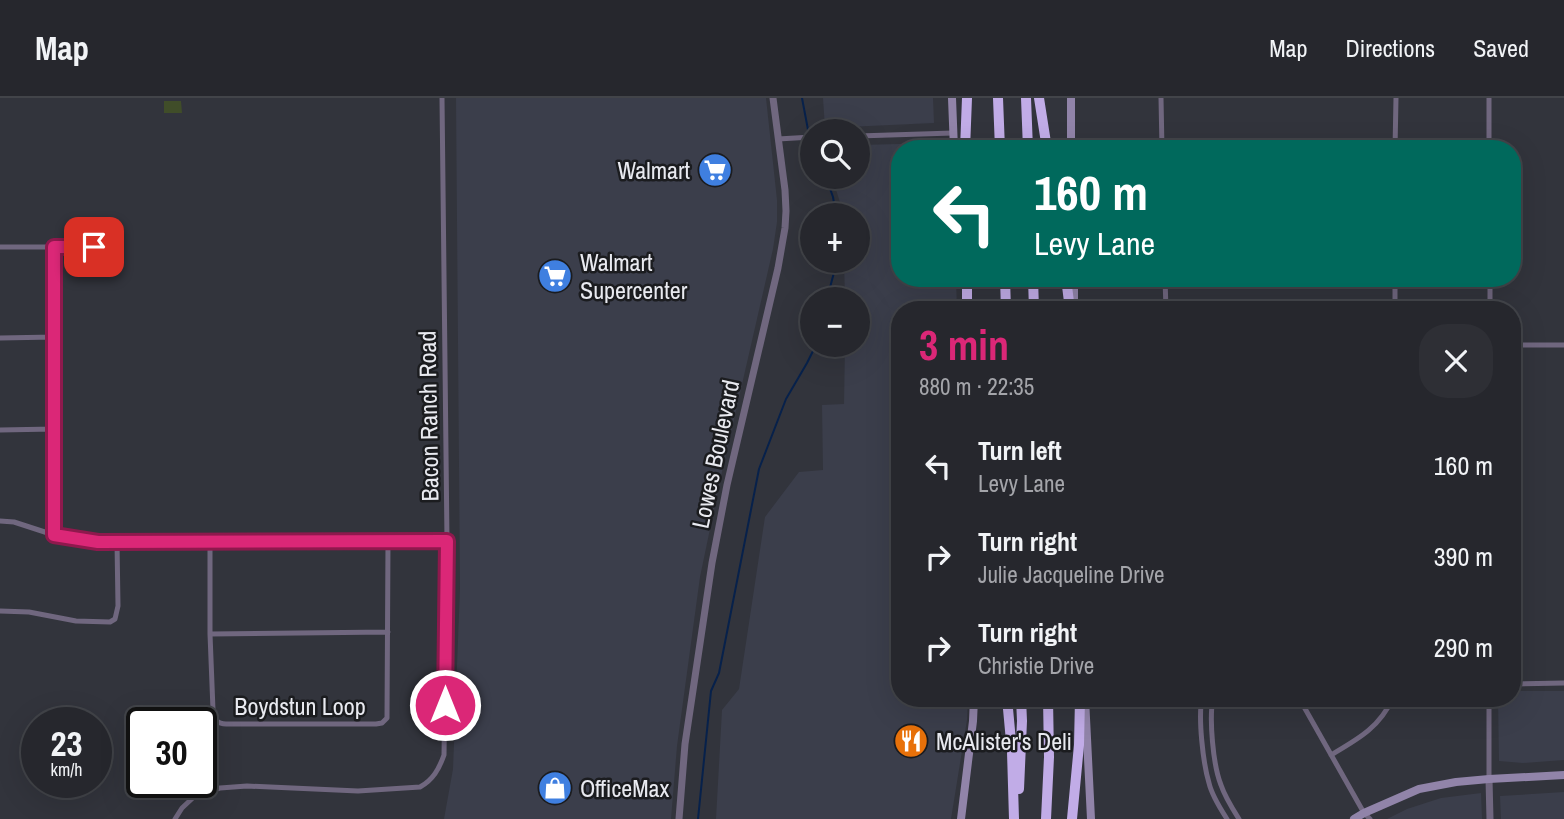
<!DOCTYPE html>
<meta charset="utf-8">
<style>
:root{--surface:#26272d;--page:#2e2f35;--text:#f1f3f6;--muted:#a4a5aa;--line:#424449;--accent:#db2777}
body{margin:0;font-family:"Archivo Narrow",sans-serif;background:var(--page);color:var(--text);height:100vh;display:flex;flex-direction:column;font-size:26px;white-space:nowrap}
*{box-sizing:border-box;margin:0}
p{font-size:23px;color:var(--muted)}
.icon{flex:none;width:38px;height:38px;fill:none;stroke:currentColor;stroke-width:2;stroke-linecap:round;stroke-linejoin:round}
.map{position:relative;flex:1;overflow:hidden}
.panel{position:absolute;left:891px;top:203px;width:630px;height:406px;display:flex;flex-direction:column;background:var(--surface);border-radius:28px;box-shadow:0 7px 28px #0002,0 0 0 2px var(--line)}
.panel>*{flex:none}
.top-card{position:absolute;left:891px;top:42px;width:630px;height:147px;border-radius:28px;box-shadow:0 7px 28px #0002,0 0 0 2px var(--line);background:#00695c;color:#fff;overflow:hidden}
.buttons{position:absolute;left:800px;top:21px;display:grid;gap:14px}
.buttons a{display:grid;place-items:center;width:70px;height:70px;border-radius:50%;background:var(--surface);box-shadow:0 7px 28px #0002,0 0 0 2px var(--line);font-size:35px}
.speed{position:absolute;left:21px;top:609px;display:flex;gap:14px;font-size:35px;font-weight:700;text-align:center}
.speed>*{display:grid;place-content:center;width:91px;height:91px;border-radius:50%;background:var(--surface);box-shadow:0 7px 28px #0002,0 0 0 2px var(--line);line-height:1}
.speed small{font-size:18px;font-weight:400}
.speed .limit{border:4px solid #111;border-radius:10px;background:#fff;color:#111}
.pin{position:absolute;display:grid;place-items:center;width:60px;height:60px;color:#fff;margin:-30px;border-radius:14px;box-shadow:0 4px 10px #0006}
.me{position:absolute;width:77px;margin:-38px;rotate:0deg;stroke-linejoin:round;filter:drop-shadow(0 0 5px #0008)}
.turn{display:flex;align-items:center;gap:24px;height:147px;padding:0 28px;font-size:32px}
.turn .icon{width:91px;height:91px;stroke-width:2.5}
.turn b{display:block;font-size:49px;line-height:60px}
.round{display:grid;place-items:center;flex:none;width:74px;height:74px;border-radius:28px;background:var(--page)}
.head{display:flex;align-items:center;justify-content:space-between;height:119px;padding:0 28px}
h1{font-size:42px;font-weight:700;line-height:52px;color:var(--accent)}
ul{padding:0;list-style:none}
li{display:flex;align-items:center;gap:21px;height:91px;padding:0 28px}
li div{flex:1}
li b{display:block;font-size:26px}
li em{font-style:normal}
header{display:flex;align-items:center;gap:42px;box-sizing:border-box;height:98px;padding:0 35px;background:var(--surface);border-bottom:2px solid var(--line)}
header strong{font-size:33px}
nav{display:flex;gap:38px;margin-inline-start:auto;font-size:24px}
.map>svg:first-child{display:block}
</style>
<header>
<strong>Map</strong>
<nav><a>Map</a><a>Directions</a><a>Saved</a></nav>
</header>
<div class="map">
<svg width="1564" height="721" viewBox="0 0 1564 721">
<rect width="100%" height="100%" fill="#32343c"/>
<path fill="#3b3e4b" d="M 456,0 L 766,0 L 777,102 L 777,124 L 773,151 L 721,378 L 700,479 L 677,648 L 671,721 L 444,721 L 453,671 L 460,491 Z
M 823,0 L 933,0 L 934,25 L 825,30 Z
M 940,45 L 948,45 L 948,51 L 900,51 L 900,180 L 956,180 L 957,212 L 900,212 L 900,600 L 968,600 L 967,622 L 951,721 L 716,721 L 722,612 L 739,591 L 765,419 L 799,374 L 823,372 L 822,307 L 844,306 L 845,247 L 858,247 L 858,201 L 845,201 L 844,163 L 858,163 L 858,117 L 844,117 L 832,79 L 858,79 L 858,47 Z
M 1512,593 L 1564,593 L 1564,662 L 1523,665 L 1499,663 L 1498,600 L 1512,600 Z
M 1564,694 L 1564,721 L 1501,721 L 1500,698 Z
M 1481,695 L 1482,721 L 1387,721 L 1407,711 L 1441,700 Z"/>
<path fill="#404d29" d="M 164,3 L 181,3 L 182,15 L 164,15 Z"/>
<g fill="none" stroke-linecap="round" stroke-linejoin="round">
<path stroke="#07214b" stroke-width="2" d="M 802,0 L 809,37
M 810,42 L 812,50
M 826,79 L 833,99 L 836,117
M 827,201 L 837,163
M 698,721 L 711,593 L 719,575 L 759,371 L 786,301 L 807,265 L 816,247"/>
<path stroke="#70677f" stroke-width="5" d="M 1161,0 L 1162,51
M 1489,0 L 1489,51
M 858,38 L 953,35
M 778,41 L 812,39
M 1395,51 L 1396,0
M 0,149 L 94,149
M 1165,180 L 1166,212
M 1395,180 L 1395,212
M 1490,180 L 1490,212
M 0,240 L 54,239
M 1512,247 L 1564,247
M 0,332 L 54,331
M 0,423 L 14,424 L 54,437 L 98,444 L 447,443
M 54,437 L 54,149
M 210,443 L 210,536 L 213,612 C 214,621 217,626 226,626 L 376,626 L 382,625 L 387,620 L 388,444
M 0,513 L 29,514 L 76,523 L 110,524 L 115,521 L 118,508 L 117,444
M 210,536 L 388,534
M 1512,586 L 1564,585
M 1202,600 C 1198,620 1203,665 1209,685 C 1212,698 1220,710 1227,721
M 1213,600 C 1209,621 1213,667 1221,687 C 1225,699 1232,710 1239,721
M 1299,600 L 1364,715 L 1370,721
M 1331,657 C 1358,641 1379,630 1393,600
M 1489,681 L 1489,600
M 175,721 L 182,710 L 197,696 L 220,690 L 247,688 L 358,693 L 420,689 C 433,682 439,671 444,657 L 447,443 L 442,0"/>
<path stroke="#70677f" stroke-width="7" d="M 1489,681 L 1490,721
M 679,721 L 685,646 L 712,465 L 727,387 L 778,170 L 785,130 L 786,113 L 785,92 L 773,0"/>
<path stroke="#9184a9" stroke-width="8" d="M 952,0 L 954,51
M 1071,0 L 1071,51
M 1074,180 L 1074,212
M 1085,600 L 1091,721
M 961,721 L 973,623 L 974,600
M 1354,721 L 1364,715 L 1419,691 L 1456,684 L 1489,681 L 1564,677"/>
<path stroke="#c1ace7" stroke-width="10" d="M 998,0 L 1000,51
M 1026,0 L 1028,51
M 1039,0 L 1047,51
M 965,51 L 967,0
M 1005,180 L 1006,212
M 1033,180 L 1034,212
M 1066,180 L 1070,212
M 967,212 L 967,180
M 1007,600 L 1012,654 L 1014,721
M 1019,691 L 1022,623 L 1021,600
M 1046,721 L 1049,659 L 1048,600
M 1072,721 L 1079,647 L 1080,600"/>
</g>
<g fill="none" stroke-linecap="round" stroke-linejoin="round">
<g stroke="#8e194d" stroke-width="18">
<path id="route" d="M 94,149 L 54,149 L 54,437 L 98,444 L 447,443 L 445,607"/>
</g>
<use href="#route" stroke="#db2777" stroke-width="12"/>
</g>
<defs>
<g id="supermarket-disc" transform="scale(1.75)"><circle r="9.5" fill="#3f7fe0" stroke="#1b1c1f"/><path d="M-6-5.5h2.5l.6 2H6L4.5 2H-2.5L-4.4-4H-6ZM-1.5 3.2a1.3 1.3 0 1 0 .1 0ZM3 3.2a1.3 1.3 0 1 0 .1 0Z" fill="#fff"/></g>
<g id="restaurant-disc" transform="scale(1.75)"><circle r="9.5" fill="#e8710a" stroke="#1b1c1f"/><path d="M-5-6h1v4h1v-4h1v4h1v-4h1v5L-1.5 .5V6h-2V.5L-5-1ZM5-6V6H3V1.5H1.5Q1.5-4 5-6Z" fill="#fff"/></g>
<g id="shop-disc" transform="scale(1.75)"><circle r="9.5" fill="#3f7fe0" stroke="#1b1c1f"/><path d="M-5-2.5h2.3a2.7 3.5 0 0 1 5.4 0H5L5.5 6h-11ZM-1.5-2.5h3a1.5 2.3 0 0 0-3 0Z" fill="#fff"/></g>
</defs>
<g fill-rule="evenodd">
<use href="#supermarket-disc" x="715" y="72"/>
<use href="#supermarket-disc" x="555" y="178"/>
<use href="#restaurant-disc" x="911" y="643"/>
<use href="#shop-disc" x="555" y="690"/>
</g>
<g text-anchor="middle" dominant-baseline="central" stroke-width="5" stroke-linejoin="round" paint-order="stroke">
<g font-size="24" fill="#e9eaf0" stroke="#1b1c1f" text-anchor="start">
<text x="690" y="72" text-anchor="end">Walmart</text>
<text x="580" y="164">Walmart<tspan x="580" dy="28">Supercenter</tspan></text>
<text x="936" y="643">McAlister's Deli</text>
<text x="580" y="690">OfficeMax</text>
</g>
<g font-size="24" fill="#e9eaf0" stroke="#1b1c1f">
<text transform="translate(428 318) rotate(-91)">Bacon Ranch Road</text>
<text transform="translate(715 356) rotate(-78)">Lowes Boulevard</text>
<text x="300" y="608">Boydstun Loop</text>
</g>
</g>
</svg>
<div class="buttons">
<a><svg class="icon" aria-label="search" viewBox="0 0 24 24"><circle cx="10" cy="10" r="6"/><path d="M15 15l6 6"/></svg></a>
<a>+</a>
<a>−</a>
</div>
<div class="speed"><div>23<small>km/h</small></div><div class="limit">30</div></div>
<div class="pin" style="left:94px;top:149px;background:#d93025"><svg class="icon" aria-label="arrive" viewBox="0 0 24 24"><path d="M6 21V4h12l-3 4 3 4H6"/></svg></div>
<svg class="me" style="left:445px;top:607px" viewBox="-20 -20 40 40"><circle r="17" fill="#db2777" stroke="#fff" stroke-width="3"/><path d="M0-11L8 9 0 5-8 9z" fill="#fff"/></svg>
<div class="top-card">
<div class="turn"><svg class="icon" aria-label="left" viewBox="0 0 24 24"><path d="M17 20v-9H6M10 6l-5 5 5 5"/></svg><div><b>160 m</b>Levy Lane</div></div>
</div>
<section class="panel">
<div class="head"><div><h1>3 min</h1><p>880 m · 22:35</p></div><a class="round"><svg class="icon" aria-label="close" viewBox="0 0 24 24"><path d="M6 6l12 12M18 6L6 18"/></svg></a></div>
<ul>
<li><svg class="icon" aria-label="left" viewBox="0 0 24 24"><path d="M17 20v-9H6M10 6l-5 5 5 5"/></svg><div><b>Turn left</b><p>Levy Lane</p></div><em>160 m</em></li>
<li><svg class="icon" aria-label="right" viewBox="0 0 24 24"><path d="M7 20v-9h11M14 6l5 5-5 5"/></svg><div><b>Turn right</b><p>Julie Jacqueline Drive</p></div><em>390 m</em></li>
<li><svg class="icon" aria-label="right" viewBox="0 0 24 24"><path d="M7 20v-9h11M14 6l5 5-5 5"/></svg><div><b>Turn right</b><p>Christie Drive</p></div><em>290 m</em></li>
</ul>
</section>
</div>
